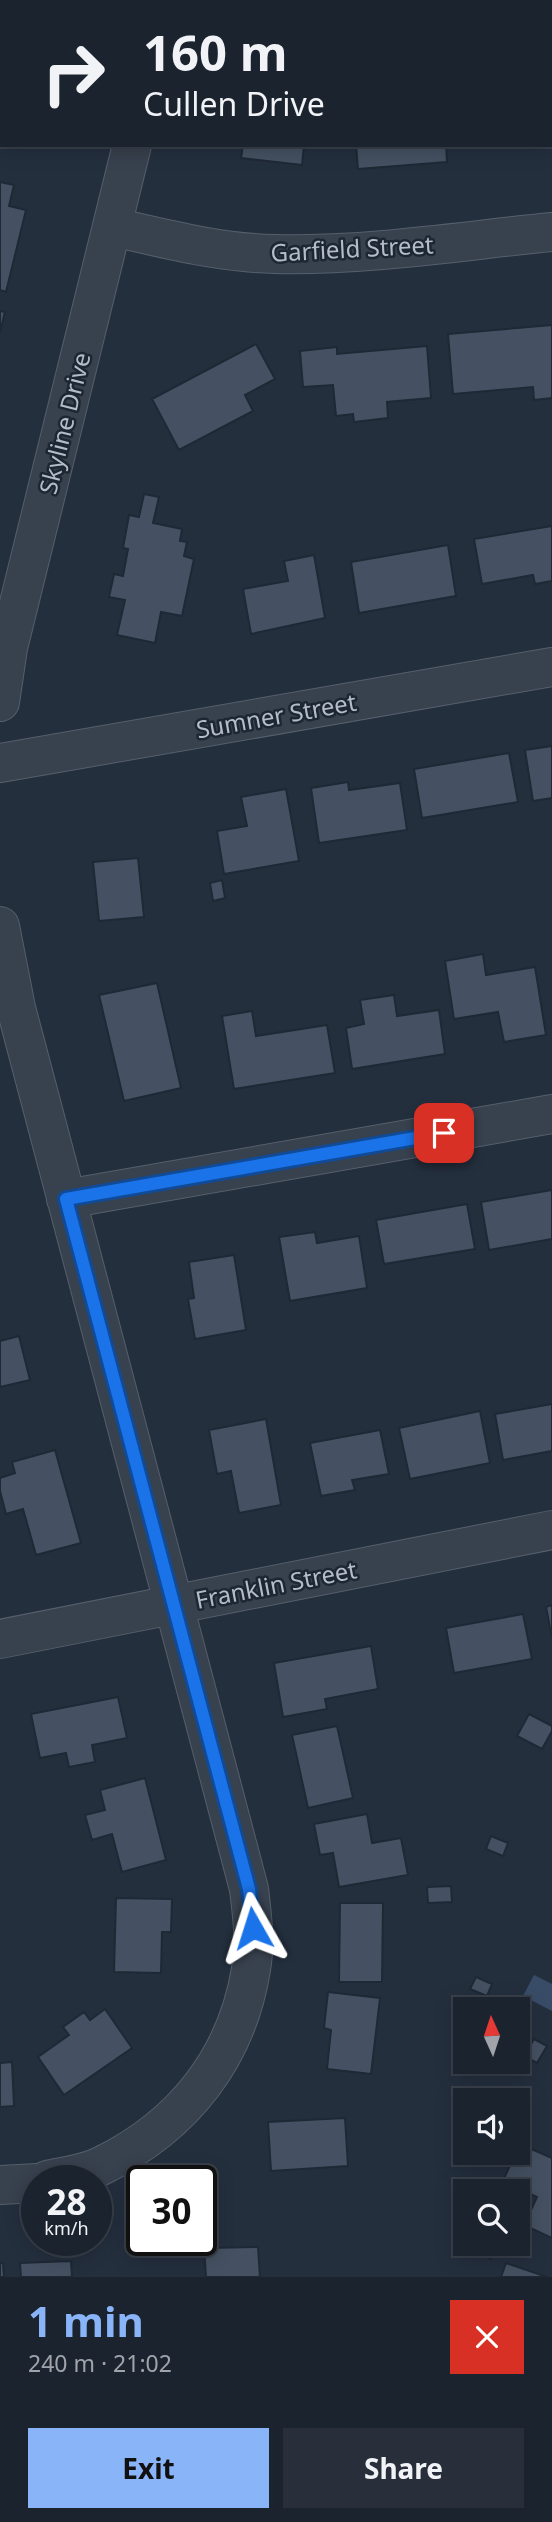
<!DOCTYPE html>
<meta charset="utf-8">
<style>
:root{--surface:#1b232e;--page:#282f3a;--text:#f1f3f6;--muted:#a0a4aa;--line:#39404a;--accent:#8ab4f8}
body{margin:0;font-family:"Noto Sans",sans-serif;background:var(--page);color:var(--text);height:100vh;display:flex;flex-direction:column;font-size:26px;white-space:nowrap}
*{box-sizing:border-box;margin:0}
p{font-size:23px;color:var(--muted)}
.icon{flex:none;width:38px;height:38px;fill:none;stroke:currentColor;stroke-width:2;stroke-linecap:round;stroke-linejoin:round}
.map{position:relative;height:2277px;overflow:hidden}
.panel{display:flex;flex-direction:column;background:var(--surface);flex:1}
.panel>*{flex:none}
.guide{position:absolute;left:0px;top:0px;width:553px;height:147px;box-shadow:0 4px 18px #0003,0 0 0 2px var(--line);background:#1b232e;color:var(--text);overflow:hidden}
.needle{width:46px;rotate:357deg}
.buttons{position:absolute;left:453px;top:1997px;display:grid;gap:14px}
.buttons a{display:grid;place-items:center;width:77px;height:77px;border-radius:0px;background:var(--surface);box-shadow:0 4px 18px #0003,0 0 0 2px var(--line);font-size:35px}
.speed{position:absolute;left:21px;top:2165px;display:flex;gap:14px;font-size:35px;font-weight:700;text-align:center}
.speed>*{display:grid;place-content:center;width:91px;height:91px;border-radius:50%;background:var(--surface);box-shadow:0 4px 18px #0003,0 0 0 2px var(--line);line-height:1}
.speed small{font-size:18px;font-weight:400}
.speed .limit{border:4px solid #111;border-radius:10px;background:#fff;color:#111}
.pin{position:absolute;display:grid;place-items:center;width:60px;height:60px;color:#fff;margin:-30px;border-radius:14px;box-shadow:0 4px 10px #0006}
.me{position:absolute;width:77px;margin:-38px;rotate:354deg;stroke-linejoin:round;filter:drop-shadow(0 0 5px #0008)}
.turn{display:flex;align-items:center;gap:24px;height:147px;padding:0 28px;font-size:32px}
.turn .icon{width:91px;height:91px;stroke-width:2.5}
.turn b{display:block;font-size:49px;line-height:60px}
.round{display:grid;place-items:center;flex:none;width:74px;height:74px;border-radius:0px;background:var(--page)}
.head{display:flex;align-items:center;justify-content:space-between;height:119px;padding:0 28px}
h1{font-size:42px;font-weight:700;line-height:52px;color:var(--accent)}
.button{display:flex;gap:14px;margin-top:auto;padding:14px 28px}
.button a{flex:1;height:80px;border-radius:0px;background:var(--accent);color:#111;font-size:28px;font-weight:700;line-height:80px;text-align:center}
.button a+a{background:var(--page);color:var(--text)}
.map>svg:first-child{display:block}
</style>
<div class="map">
<svg width="552" height="2277" viewBox="0 0 552 2277">
<rect width="100%" height="100%" fill="#242f3e"/>
<path fill="#394c67" d="M 534,1975 L 552,1984 L 552,2011 L 523,1996 Z"/>
<path fill="#455162" stroke="#1f2835" stroke-width="2" d="M 5,0 L 59,0 L 5,2 Z
M 265,0 L 325,0 L 325,2 L 265,2 Z
M 0,72 L 2,72 L 2,138 L 0,138 Z
M 243,145 L 304,145 L 302,165 L 241,158 Z
M 356,145 L 446,145 L 447,162 L 358,169 Z
M 507,145 L 544,145 L 507,148 Z
M 0,182 L 14,185 L 9,206 L 26,210 L 6,292 L 0,290 Z
M 0,311 L 5,312 L 0,332 Z
M 552,325 L 552,398 L 534,400 L 533,387 L 453,394 L 448,334 Z
M 256,344 L 275,379 L 245,395 L 253,411 L 179,450 L 152,399 Z
M 427,346 L 431,398 L 387,402 L 388,418 L 354,422 L 353,414 L 336,416 L 333,385 L 303,387 L 300,351 L 337,347 L 337,354 Z
M 144,494 L 159,497 L 153,523 L 182,529 L 180,541 L 187,542 L 184,556 L 194,559 L 182,616 L 161,612 L 155,643 L 117,635 L 125,600 L 109,597 L 114,574 L 123,576 L 128,549 L 123,548 L 129,515 L 139,517 Z
M 552,526 L 552,581 L 535,584 L 533,575 L 482,584 L 474,539 Z
M 448,545 L 456,596 L 359,613 L 351,562 Z
M 314,555 L 325,618 L 251,634 L 243,589 L 288,581 L 284,561 Z
M 552,746 L 552,798 L 533,801 L 525,750 Z
M 509,753 L 518,802 L 422,818 L 414,769 Z
M 348,782 L 349,790 L 400,783 L 407,830 L 319,843 L 311,788 Z
M 286,789 L 299,861 L 224,874 L 217,831 L 247,826 L 241,797 Z
M 138,858 L 144,917 L 99,921 L 93,862 Z
M 222,880 L 225,898 L 213,901 L 210,883 Z
M 483,954 L 486,975 L 535,967 L 546,1035 L 504,1042 L 498,1012 L 454,1019 L 445,961 Z
M 157,983 L 181,1088 L 124,1101 L 99,995 Z
M 394,995 L 397,1016 L 439,1010 L 445,1054 L 352,1069 L 346,1028 L 364,1024 L 360,1000 Z
M 252,1011 L 256,1036 L 327,1025 L 335,1073 L 234,1089 L 222,1016 Z
M 552,1190 L 552,1239 L 489,1250 L 481,1202 Z
M 467,1204 L 475,1249 L 384,1264 L 376,1220 Z
M 315,1232 L 317,1243 L 359,1236 L 367,1288 L 290,1301 L 279,1237 Z
M 234,1255 L 246,1330 L 195,1339 L 188,1299 L 194,1298 L 189,1262 Z
M 19,1336 L 30,1380 L 0,1387 L 0,1341 Z
M 552,1404 L 552,1451 L 503,1460 L 495,1414 Z
M 480,1411 L 490,1463 L 410,1479 L 399,1428 Z
M 266,1419 L 281,1505 L 239,1513 L 231,1471 L 217,1474 L 209,1430 Z
M 380,1430 L 389,1474 L 352,1480 L 355,1490 L 321,1496 L 310,1443 Z
M 55,1450 L 81,1543 L 36,1555 L 23,1509 L 6,1514 L 0,1491 L 0,1478 L 15,1473 L 12,1462 Z
M 552,1605 L 552,1638 L 546,1607 Z
M 523,1614 L 532,1659 L 454,1673 L 446,1628 Z
M 371,1646 L 378,1689 L 325,1699 L 327,1709 L 283,1717 L 274,1663 Z
M 118,1697 L 127,1738 L 92,1745 L 95,1762 L 69,1767 L 66,1753 L 40,1758 L 31,1714 Z
M 529,1714 L 552,1726 L 552,1731 L 542,1749 L 517,1736 Z
M 337,1726 L 353,1798 L 308,1808 L 292,1735 Z
M 145,1778 L 166,1860 L 122,1872 L 112,1834 L 92,1840 L 85,1815 L 105,1810 L 100,1790 Z
M 367,1814 L 372,1843 L 401,1838 L 408,1875 L 339,1887 L 333,1853 L 320,1855 L 314,1824 Z
M 491,1836 L 508,1843 L 503,1856 L 486,1849 Z
M 451,1886 L 452,1902 L 428,1903 L 427,1887 Z
M 116,1898 L 172,1899 L 171,1932 L 162,1932 L 161,1973 L 114,1972 Z
M 340,1903 L 383,1903 L 382,1982 L 339,1982 Z
M 476,1977 L 492,1984 L 487,1996 L 470,1989 Z
M 328,1992 L 380,1998 L 371,2074 L 327,2069 L 331,2030 L 324,2028 Z
M 105,2009 L 132,2048 L 64,2095 L 38,2057 L 69,2035 L 63,2027 L 84,2012 L 90,2020 Z
M 534,2039 L 547,2046 L 537,2063 L 524,2056 Z
M 12,2062 L 14,2106 L 0,2107 L 0,2063 Z
M 345,2118 L 348,2166 L 271,2171 L 268,2122 Z
M 520,2144 L 552,2158 L 552,2238 L 524,2225 L 537,2197 L 503,2181 L 516,2152 L 518,2152 Z
M 465,2222 L 466,2244 L 496,2244 L 491,2259 L 456,2247 Z
M 258,2247 L 260,2277 L 206,2277 L 204,2248 Z
M 71,2261 L 72,2277 L 21,2277 L 20,2263 Z
M 0,2263 L 3,2263 L 4,2277 L 0,2277 Z
M 506,2263 L 547,2277 L 501,2277 Z"/>
<g fill="none" stroke-linecap="round" stroke-linejoin="round">
<g stroke="#565f6c" stroke-width="40">
<path id="minor" d="M 157,2 L 157,0
M 113,227 C 166,239 220,253 275,254 C 367,256 461,241 552,232
M 0,702 L 8,648 L 132,145
M 0,763 L 552,667
M 0,926 L 16,1008 L 249,1889 C 252,1915 256,1942 251,1969 C 237,2057 184,2125 103,2165 C 86,2174 65,2176 47,2180
M 66,1199 L 552,1114
M 0,1639 L 552,1530
M 0,2185 L 37,2183"/>
</g>
<use href="#minor" stroke="#38414e" stroke-width="38"/>
</g>
<g fill="none" stroke-linecap="round" stroke-linejoin="round">
<g stroke="#114b97" stroke-width="18">
<path id="route" d="M 253,1928 L 249,1889 L 66,1199 L 444,1133"/>
</g>
<use href="#route" stroke="#1a73e8" stroke-width="12"/>
</g>
<g text-anchor="middle" dominant-baseline="central" stroke-width="5" stroke-linejoin="round" paint-order="stroke">
<g font-size="24" fill="#b4bcc9" stroke="#1d2633">
<text transform="translate(352 248) rotate(-3)">Garfield Street</text>
<text transform="translate(64 423) rotate(-76)">Skyline Drive</text>
<text transform="translate(276 715) rotate(-10)">Sumner Street</text>
<text transform="translate(276 1584) rotate(-11)">Franklin Street</text>
</g>
</g>
</svg>
<div class="buttons">
<a><svg class="needle" viewBox="-14 -14 28 28"><path d="M0-13l5 13h-10z" fill="#e53935"/><path d="M0 13l5-13h-10z" fill="#a0a4aa"/></svg></a>
<a><svg class="icon" aria-label="sound" viewBox="0 0 24 24"><path d="M4 9h4l5-4v14l-5-4H4zM17 9q2 3 0 6"/></svg></a>
<a><svg class="icon" aria-label="search" viewBox="0 0 24 24"><circle cx="10" cy="10" r="6"/><path d="M15 15l6 6"/></svg></a>
</div>
<div class="speed"><div>28<small>km/h</small></div><div class="limit">30</div></div>
<div class="pin" style="left:444px;top:1133px;background:#d93025"><svg class="icon" aria-label="arrive" viewBox="0 0 24 24"><path d="M6 21V4h12l-3 4 3 4H6"/></svg></div>
<svg class="me" style="left:253px;top:1928px" viewBox="-20 -20 40 40"><path d="M0-17L14 15 0 8-14 15z" fill="#1a73e8" stroke="#fff" stroke-width="4"/></svg>
<div class="guide">
<div class="turn"><svg class="icon" aria-label="right" viewBox="0 0 24 24"><path d="M7 20v-9h11M14 6l5 5-5 5"/></svg><div><b>160 m</b>Cullen Drive</div></div>
</div>
</div>
<section class="panel">
<div class="head"><div><h1>1 min</h1><p>240 m · 21:02</p></div><a class="round" style="background:#d93025;color:#fff"><svg class="icon" aria-label="close" viewBox="0 0 24 24"><path d="M6 6l12 12M18 6L6 18"/></svg></a></div>
<div class="button"><a>Exit</a><a>Share</a></div>
</section>
